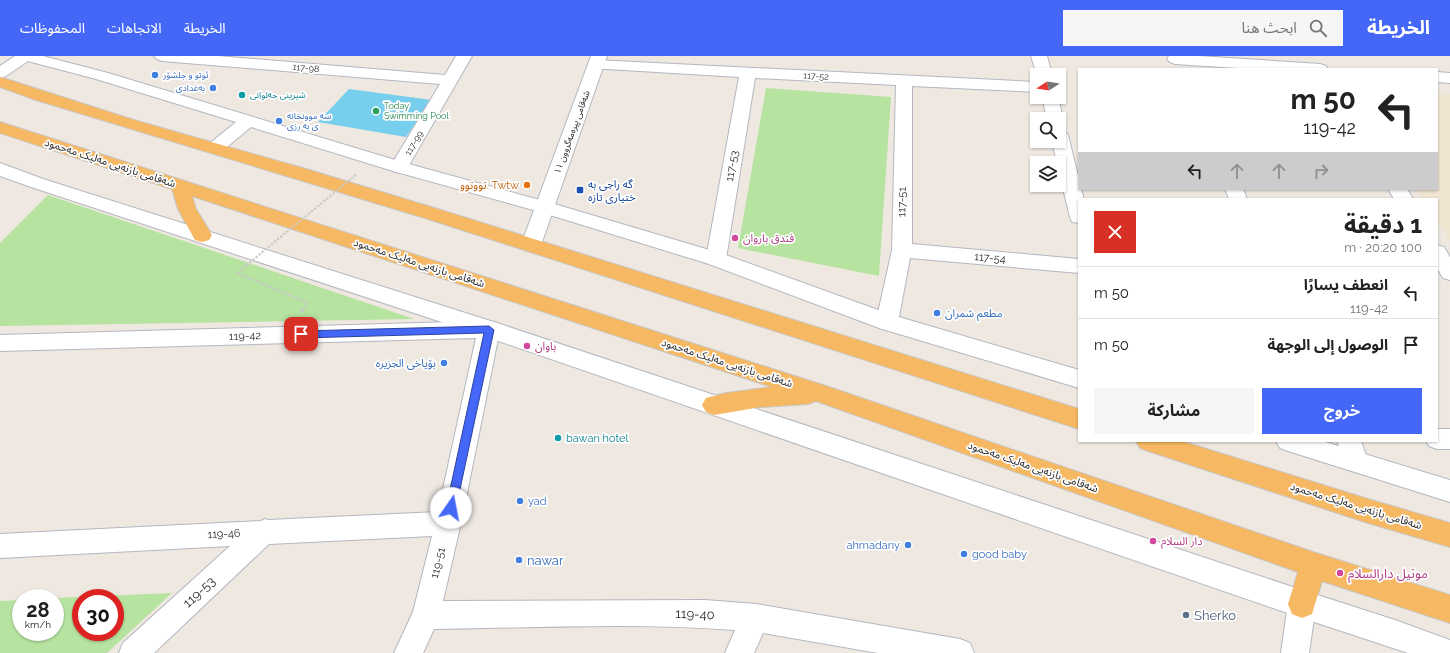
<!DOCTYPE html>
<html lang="ar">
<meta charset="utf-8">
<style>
:root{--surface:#fff;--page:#f6f6f6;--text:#222;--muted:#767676;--line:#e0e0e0;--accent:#4567f7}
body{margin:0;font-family:Raleway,"Noto Sans Arabic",sans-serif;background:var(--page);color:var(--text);direction:rtl;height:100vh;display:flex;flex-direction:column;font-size:15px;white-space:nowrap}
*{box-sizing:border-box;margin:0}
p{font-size:13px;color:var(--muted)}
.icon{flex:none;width:22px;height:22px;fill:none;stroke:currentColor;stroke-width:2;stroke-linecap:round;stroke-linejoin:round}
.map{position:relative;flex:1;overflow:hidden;direction:ltr}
.details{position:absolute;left:1078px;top:142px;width:360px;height:244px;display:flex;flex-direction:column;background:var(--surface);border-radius:0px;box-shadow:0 1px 3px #0004;direction:rtl}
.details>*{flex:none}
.guide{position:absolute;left:1078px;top:12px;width:360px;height:122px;border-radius:0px;box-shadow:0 1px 3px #0004;direction:rtl;background:#fff;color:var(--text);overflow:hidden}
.needle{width:26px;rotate:258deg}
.fabs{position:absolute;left:1030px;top:12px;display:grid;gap:8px}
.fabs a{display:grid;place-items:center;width:36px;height:36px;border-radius:0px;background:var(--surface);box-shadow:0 1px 3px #0004;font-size:20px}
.speed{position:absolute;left:12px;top:533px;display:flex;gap:8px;font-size:20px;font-weight:700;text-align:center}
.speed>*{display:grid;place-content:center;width:52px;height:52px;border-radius:50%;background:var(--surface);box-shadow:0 1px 3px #0004;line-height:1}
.speed small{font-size:10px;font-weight:400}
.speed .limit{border:6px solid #d22;background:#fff;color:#111}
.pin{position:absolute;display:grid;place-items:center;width:34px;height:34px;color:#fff;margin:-17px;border-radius:8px;box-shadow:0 2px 6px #0006}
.me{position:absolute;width:44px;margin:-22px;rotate:12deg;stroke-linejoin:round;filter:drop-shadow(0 0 3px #0008)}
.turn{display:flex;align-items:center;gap:14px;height:84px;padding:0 16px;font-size:18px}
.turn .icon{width:52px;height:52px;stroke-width:2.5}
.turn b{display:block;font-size:28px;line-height:34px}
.lanes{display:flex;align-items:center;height:38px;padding:0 16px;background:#0003;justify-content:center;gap:20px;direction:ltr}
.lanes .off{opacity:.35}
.round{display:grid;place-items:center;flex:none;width:42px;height:42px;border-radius:0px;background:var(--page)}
.overview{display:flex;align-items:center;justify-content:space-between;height:68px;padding:0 16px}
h1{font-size:24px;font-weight:700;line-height:30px}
.primary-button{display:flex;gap:8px;margin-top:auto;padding:8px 16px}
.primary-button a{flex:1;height:46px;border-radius:0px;background:var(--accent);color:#fff;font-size:16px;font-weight:700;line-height:46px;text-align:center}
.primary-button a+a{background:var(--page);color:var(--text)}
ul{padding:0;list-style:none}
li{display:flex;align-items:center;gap:12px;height:52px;padding:0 16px;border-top:1px solid var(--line)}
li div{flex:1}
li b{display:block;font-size:15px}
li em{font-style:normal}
header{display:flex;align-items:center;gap:24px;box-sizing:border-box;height:56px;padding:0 20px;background:var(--accent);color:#fff}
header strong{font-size:19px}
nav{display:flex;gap:22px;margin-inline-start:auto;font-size:14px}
.search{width:280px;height:36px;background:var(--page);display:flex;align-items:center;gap:10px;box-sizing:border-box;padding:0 14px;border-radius:0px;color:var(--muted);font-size:15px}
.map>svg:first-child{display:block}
</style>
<header>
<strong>الخريطة</strong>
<div class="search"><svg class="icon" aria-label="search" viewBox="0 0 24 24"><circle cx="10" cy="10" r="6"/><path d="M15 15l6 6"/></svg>ابحث هنا</div>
<nav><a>الخريطة</a><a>الاتجاهات</a><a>المحفوظات</a></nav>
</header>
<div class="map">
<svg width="1450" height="597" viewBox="0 0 1450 597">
<rect width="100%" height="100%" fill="#eee8e1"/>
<path fill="#efe5d1" d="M 1437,37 L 1450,38 L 1450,185 L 1437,165 L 1437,143 L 1423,143 L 1416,133 L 1437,133 Z"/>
<path fill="#b6e39f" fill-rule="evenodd" d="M 766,32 L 891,41 L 879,220 L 738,192 Z
M 48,139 L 414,263 L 0,270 L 0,187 Z
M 172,537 L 107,597 L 0,597 L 0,545 L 21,544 L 21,576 L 55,576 L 55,542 ZM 81,542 L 115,542 L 115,576 L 81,576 Z"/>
<path fill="#77ceed" d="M 349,33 L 432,44 L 406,81 L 318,66 Z"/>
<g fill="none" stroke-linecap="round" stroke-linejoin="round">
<g stroke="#b4b7c0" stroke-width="2">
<path id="minor" d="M 15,0 L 34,0 L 31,3 L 6,20 L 0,22 L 0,10 Z
M 154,0 L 218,0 L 445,19 L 456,0 L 472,0 L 408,111 L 405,115 L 399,117 L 393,115 L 390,111 L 440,28 L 162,5 L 157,3 Z
M 1031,0 L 1047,0 L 1052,19 L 1037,19 L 1037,20 Z
M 1169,0 L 1199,0 L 1320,8 L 1326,10 L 1328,13 L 1252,13 L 1175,8 L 1170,6 L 1167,3 Z
M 596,4 L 1037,26 L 1037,36 L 912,30 L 912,188 L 1079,203 L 1079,217 L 910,202 L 898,266 L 895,272 L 887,274 L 879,272 L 876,266 L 892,194 L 896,29 L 755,22 L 726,203 L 723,208 L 716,210 L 709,208 L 706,203 L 739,21 L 590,12 L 588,9 L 590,6 Z
M 1437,16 L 1450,17 L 1450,27 L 1437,26 Z
M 1042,41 L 1058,41 L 1063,63 L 1061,67 L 1059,67 L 1059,63 L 1047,63 Z
M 1059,74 L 1065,75 L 1068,79 L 1079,124 L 1079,133 L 1081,133 L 1084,143 L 1079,143 L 1079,167 L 1072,166 L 1070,161 L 1059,116 L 1059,107 L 1057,107 L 1052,85 L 1059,85 Z
M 1225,133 L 1243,133 L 1247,143 L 1229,143 Z
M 1388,133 L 1407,133 L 1413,143 L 1394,143 Z
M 1437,189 L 1444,191 L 1450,201 L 1450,224 L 1443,222 L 1437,212 Z
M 489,265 L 497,267 L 500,273 L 461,467 L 443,545 L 705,544 L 756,548 L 960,583 L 970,587 L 974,597 L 878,597 L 763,577 L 754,597 L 725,597 L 735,574 C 635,566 534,572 434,573 L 423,597 L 394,597 L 413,556 L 432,480 L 269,488 L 154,597 L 119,597 L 123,587 L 230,490 L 0,502 L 0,478 L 261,465 L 265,463 L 268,464 L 438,456 L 476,282 L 0,295 L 0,279 Z
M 1437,373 L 1450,373 L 1450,393 L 1437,393 L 1429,390 L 1426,385 L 1437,385 Z
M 1337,385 L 1361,385 L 1368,405 L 1365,412 L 1356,416 L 1347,412 Z
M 1302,534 L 1312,538 L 1316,548 L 1309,597 L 1281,597 L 1288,548 L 1292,538 Z"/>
</g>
<g stroke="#b4b7c0" stroke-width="2">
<path id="tertiary" d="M 591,0 L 607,0 L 541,189 L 538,194 L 531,196 L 524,194 L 521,189 Z"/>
</g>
<g stroke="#b4b7c0" stroke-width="2">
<path id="secondary" d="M 17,0 L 43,0 L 108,17 L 405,107 L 551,147 L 723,198 L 892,259 L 1079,314 L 1079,332 L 879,272 L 709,208 L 537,155 L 393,115 L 251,71 L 221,96 L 215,97 L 209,96 L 206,92 L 209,88 L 236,66 L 96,23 L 20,3 Z
M 0,107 L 43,123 L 497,267 L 1302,534 L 1395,564 L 1450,584 L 1450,597 L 1408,597 L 1302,562 L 481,279 L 31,131 L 0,120 Z
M 1276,385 L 1322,385 L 1450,424 L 1450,446 L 1288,395 L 1280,392 Z"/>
</g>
<g stroke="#c8c8c8" stroke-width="2">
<path id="trunk" d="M 0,21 L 134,64 L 306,113 L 441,154 L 1079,353 L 1079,373 L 428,163 L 36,44 L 0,31 Z
M 0,66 L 829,331 L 1313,496 L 1450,539 L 1450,567 L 1322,525 L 1312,558 L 1302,562 L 1292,558 L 1288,548 L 1298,516 L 816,345 L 808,348 L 761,351 L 714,359 L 706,356 L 702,349 L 706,342 L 726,337 L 772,331 L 192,140 L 196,153 L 212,179 L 209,184 L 202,186 L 195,184 L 178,153 L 172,133 L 0,77 Z
M 1136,385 L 1181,385 L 1368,443 L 1450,467 L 1450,491 L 1368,467 L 1148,395 L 1140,392 Z"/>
</g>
<path stroke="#c8c8c8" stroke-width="2" stroke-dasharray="2.5 1.5" stroke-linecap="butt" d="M 237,217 L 308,247 L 303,254"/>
<path stroke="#c8c8c8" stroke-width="3" stroke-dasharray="3.5 2" stroke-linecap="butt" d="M 301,256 L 304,253"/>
<use href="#minor" fill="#fff" fill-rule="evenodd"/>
<use href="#tertiary" fill="#fff" fill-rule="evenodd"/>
<use href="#secondary" fill="#fff" fill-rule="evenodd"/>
<use href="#trunk" fill="#f6b862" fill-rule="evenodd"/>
<path stroke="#c8c8c8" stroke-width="2" stroke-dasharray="2.5 1.5" stroke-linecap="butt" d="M 237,217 L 357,118"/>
</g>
<path fill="#4567f7" stroke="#2d43a1" d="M 489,270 L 494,274 L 456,452 L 455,455 L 451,457 L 447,455 L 446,452 L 484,277 L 301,282 L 297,278 L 301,275 Z"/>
<g fill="#3f7fe0" stroke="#fff" stroke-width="1.5">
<circle cx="155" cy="19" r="4"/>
<circle cx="213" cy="32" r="4"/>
<circle cx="279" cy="65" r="4"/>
<circle cx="937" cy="257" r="4"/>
<circle cx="444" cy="307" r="4"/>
<circle cx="520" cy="445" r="4"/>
<circle cx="908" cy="489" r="4"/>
<circle cx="964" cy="498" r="4"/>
<circle cx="519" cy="504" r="4"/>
</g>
<g fill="#0f9aa8" stroke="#fff" stroke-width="1.5">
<circle cx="242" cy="39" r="4"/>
<circle cx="558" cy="382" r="4"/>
</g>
<circle fill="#2e9e5b" stroke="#fff" stroke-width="1.5" cx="376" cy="55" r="4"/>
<circle fill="#e8710a" stroke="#fff" stroke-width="1.5" cx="527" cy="129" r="4"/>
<rect fill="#1a4fb4" stroke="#fff" stroke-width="1.5" x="576" y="130" width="8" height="8" rx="2"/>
<g fill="#d1479c" stroke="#fff" stroke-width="1.5">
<circle cx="735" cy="182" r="4"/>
<circle cx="527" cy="290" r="4"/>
<circle cx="1153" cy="485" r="4"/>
<circle cx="1340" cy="517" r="4"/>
</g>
<circle fill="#5c6f8a" stroke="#fff" stroke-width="1.5" cx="1186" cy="559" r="4"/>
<g text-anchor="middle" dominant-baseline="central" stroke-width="3.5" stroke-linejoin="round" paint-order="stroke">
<g font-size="9" fill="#2d2d2d" stroke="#fff">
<text transform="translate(306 12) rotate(5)">117-98</text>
<text transform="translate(816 20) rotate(3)">117-52</text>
<text transform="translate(572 76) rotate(-70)">شەقامی پیرەمەگروون ١١</text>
<text transform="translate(414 87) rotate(-59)">117-99</text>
</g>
<g font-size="9" fill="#366cbe" stroke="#fff" text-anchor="start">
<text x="163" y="19">ئوتو و جلشۆر</text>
<text x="205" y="32" text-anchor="end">بەغدادی</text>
<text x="287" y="60">سه موونخانه<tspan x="287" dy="10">ی به رزی</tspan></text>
</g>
<g font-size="9" fill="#0d838f" stroke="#fff" text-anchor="start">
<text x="250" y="39">شیرینی ‌حەلوانی</text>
</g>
<g font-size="9" fill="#27864d" stroke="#fff" text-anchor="start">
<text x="384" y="50">Today<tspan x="384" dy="10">Swimming Pool</tspan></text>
</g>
<g font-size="11" fill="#2d2d2d" stroke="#fff">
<text transform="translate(110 107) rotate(18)">شەقامی بازنەیی مەلیک مەحمود</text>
<text transform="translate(732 110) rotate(-80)">117-53</text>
<text transform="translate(902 146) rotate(-89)">117-51</text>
<text transform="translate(990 202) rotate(5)">117-54</text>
<text transform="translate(419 207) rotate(18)">شەقامی بازنەیی مەلیک مەحمود</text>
<text transform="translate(245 280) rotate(-2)">119-42</text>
<text transform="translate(727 307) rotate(18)">شەقامی بازنەیی مەلیک مەحمود</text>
<text transform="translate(1033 411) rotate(19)">شەقامی بازنەیی مەلیک مەحمود</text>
<text transform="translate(1356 450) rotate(17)">شەقامی بازنەیی مەلیک مەحمود</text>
<text transform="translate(224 478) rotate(-3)">119-46</text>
<text transform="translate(438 507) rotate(-76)">119-51</text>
</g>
<g font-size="11" fill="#164399" stroke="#fff" text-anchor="start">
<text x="588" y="128">گه راجی به<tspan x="588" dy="13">ختيارى تازه</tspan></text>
</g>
<g font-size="11" fill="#c56008" stroke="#fff" text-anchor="end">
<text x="519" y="129">تووتوو. Twtw</text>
</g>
<g font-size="11" fill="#b23c85" stroke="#fff" text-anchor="start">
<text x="743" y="182">فندق باروان</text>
<text x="535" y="290">باوان</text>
<text x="1161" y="485">دار السلام</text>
</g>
<g font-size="11" fill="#366cbe" stroke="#fff" text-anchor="start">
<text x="945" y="257">مطعم شمران</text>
<text x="436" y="307" text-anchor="end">بۆیاخی الجزیرە</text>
<text x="528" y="445">yad</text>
<text x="900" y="489" text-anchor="end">ahmadany</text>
<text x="972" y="498">good baby</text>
</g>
<g font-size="11" fill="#0d838f" stroke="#fff" text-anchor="start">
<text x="566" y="382">bawan hotel</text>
</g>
<g font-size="13" fill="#366cbe" stroke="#fff" text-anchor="start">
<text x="527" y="504">nawar</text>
</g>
<g font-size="13" fill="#b23c85" stroke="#fff" text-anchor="start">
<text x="1348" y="517">موتيل دارالسلام</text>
</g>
<g font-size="13" fill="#2d2d2d" stroke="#fff">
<text transform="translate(199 536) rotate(-43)">119-53</text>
<text transform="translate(695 558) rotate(2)">119-40</text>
</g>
<g font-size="13" fill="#4e5e75" stroke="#fff" text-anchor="start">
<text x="1194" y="559">Sherko</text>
</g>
</g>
</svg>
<div class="fabs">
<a><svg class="needle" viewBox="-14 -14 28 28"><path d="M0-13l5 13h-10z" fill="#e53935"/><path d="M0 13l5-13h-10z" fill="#767676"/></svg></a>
<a><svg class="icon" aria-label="search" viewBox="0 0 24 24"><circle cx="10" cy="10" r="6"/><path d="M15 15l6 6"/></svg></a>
<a><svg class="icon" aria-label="layers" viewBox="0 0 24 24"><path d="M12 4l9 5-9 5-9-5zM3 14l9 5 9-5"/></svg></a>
</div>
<div class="speed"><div>28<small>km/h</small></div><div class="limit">30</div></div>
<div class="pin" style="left:301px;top:278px;background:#d93025"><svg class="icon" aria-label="arrive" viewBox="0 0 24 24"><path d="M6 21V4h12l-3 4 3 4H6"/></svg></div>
<svg class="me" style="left:451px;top:452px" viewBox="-20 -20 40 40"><circle r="19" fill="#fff"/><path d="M0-13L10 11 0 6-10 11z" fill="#4567f7"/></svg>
<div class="guide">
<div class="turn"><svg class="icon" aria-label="left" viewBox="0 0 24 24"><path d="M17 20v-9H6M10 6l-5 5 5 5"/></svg><div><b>50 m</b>119-42</div></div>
<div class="lanes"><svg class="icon" aria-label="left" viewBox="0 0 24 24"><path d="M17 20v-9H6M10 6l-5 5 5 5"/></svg><svg class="icon off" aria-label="ahead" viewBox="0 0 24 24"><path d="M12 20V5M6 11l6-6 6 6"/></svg><svg class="icon off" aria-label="ahead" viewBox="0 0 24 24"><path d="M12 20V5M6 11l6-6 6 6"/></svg><svg class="icon off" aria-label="right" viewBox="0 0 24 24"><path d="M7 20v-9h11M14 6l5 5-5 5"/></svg></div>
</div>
<section class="details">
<div class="overview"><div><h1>1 دقيقة</h1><p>100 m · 20:20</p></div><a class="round" style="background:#d93025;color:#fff"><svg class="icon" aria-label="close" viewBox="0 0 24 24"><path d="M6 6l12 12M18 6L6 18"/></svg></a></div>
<ul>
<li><svg class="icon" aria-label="left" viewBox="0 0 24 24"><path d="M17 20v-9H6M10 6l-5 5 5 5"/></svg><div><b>انعطف يسارًا</b><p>119-42</p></div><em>50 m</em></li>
<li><svg class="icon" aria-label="arrive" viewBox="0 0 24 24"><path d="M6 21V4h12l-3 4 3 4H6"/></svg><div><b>الوصول إلى الوجهة</b></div><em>50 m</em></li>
</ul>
<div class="primary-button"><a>خروج</a><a>مشاركة</a></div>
</section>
</div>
